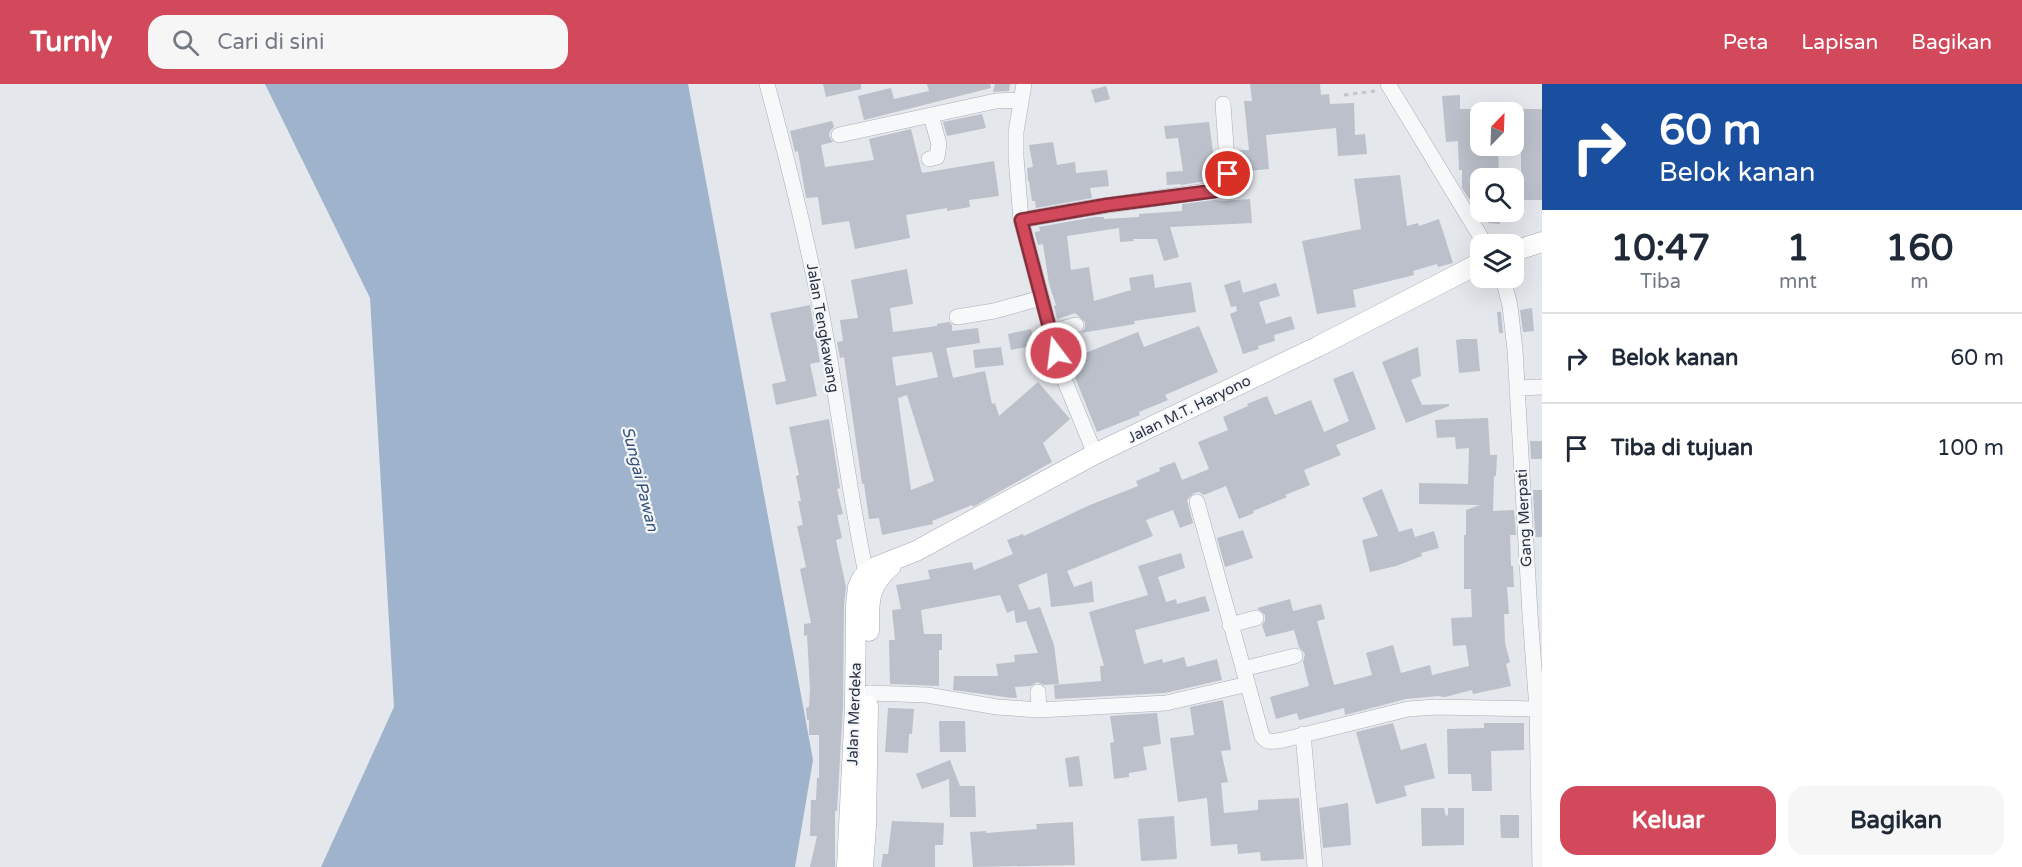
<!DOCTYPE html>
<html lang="id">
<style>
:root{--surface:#fff;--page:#f6f6f7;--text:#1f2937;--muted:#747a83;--line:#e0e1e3;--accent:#d1495b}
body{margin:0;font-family:"Varela Round",sans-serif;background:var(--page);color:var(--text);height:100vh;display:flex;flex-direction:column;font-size:22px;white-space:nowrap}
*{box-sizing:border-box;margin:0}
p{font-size:20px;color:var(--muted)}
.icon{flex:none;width:33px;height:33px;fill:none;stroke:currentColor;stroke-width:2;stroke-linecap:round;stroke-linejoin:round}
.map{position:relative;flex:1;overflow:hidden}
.panel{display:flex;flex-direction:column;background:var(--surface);width:480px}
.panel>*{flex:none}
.guide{background:#1a4fa0;color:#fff;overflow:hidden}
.needle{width:39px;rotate:23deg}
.tools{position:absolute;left:1470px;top:18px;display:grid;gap:12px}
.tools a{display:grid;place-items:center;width:54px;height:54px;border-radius:12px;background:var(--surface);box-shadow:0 6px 24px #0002;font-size:30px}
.pin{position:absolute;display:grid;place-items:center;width:51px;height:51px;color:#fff;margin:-26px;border:3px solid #fff;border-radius:50%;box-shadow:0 2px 6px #0007}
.me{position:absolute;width:66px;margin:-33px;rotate:345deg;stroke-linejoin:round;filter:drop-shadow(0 0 4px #0008)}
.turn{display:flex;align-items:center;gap:21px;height:126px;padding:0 18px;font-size:27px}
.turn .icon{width:78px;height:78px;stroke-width:2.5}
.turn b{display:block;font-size:42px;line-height:51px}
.eta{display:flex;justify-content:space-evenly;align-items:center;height:102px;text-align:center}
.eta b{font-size:36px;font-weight:700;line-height:42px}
.action{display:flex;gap:12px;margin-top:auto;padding:12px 18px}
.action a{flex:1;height:69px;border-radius:18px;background:var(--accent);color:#fff;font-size:24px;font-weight:700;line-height:69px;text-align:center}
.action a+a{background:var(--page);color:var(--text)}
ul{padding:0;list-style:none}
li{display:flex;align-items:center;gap:18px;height:90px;padding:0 18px;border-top:2px solid var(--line)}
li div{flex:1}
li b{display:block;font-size:22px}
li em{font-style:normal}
header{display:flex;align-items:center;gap:36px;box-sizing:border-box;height:84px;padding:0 30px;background:var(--accent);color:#fff}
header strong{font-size:28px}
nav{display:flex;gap:33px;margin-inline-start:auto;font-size:21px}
.search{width:420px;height:54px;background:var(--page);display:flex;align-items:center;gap:15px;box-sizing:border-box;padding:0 21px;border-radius:18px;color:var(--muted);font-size:22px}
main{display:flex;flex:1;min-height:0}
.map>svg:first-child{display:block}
</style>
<header>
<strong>Turnly</strong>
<div class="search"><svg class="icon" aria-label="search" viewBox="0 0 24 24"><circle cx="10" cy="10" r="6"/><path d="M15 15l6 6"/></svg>Cari di sini</div>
<nav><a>Peta</a><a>Lapisan</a><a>Bagikan</a></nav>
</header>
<main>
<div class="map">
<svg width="1542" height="783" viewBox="0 0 1542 783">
<rect width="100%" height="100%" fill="#e4e7ec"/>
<path fill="#9fb4cc" d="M 265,0 L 688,0 L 813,676 L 795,783 L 321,783 L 394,623 L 370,214 Z"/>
<path fill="#bbc0ca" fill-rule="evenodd" d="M 823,0 L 861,0 L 861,5 L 826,13 Z
M 927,0 L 990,0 L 991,4 L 864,36 L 858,12 L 891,4 L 894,15 L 929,7 Z
M 995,0 L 1010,0 L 1009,7 L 993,8 Z
M 1250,0 L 1320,0 L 1321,11 L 1329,10 L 1330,20 L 1354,19 L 1355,51 L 1365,50 L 1367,70 L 1338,72 L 1336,44 L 1266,51 L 1269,85 L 1247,87 L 1247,90 L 1238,90 L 1236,66 L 1249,66 L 1244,17 L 1252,17 Z
M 1106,2 L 1110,15 L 1095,19 L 1091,6 Z
M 1460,11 L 1460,25 L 1480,25 L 1480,62 L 1498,62 L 1499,94 L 1480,94 L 1480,115 L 1469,115 L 1462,104 L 1462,86 L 1459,86 L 1458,57 L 1446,58 L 1442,12 Z
M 1521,25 L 1542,25 L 1542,116 L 1521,116 Z
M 982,30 L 986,44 L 947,52 L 943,38 Z
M 832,37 L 834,43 L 830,47 L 829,52 L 833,58 L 821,61 L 825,83 L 874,76 L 869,55 L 911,45 L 922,89 L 994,77 L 999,112 L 969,116 L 970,123 L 947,127 L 947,124 L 906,131 L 910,154 L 855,165 L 849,137 L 822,141 L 818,113 L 806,114 L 798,67 L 795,68 L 790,47 Z
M 1209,38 L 1213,68 L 1217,68 L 1218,92 L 1212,92 L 1212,96 L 1181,101 L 1181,100 L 1167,101 L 1166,88 L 1183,87 L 1178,54 L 1166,55 L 1164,42 Z
M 1053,58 L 1057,81 L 1075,78 L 1076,89 L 1107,86 L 1109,102 L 1090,104 L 1092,114 L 1036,124 L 1035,117 L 1032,117 L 1029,97 L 1028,97 L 1027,84 L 1033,83 L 1029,61 Z
M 1400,91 L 1407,142 L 1418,139 L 1419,142 L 1439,135 L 1453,179 L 1438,183 L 1437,180 L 1413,187 L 1414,191 L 1353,206 L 1356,223 L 1317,230 L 1302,157 L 1361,145 L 1354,95 Z
M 1250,115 L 1252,139 L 1170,143 L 1179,173 L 1164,177 L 1157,155 L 1133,155 L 1134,157 L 1120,158 L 1119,144 L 1067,152 L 1071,186 L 1089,183 L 1094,217 L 1131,206 L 1129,194 L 1153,190 L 1155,204 L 1191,198 L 1196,228 L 1134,237 L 1135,240 L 1081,249 L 1085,244 L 1085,238 L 1075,229 L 1057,235 L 1054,222 L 1056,221 L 1049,200 L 1043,160 L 1038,161 L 1035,151 L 1035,148 L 1040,147 L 1039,143 L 1095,133 L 1104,133 L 1104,135 L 1139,133 L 1139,130 L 1182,127 L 1182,120 L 1214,116 L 1224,117 Z
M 1489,128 L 1500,128 L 1500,140 L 1488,139 Z
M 907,185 L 913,220 L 890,224 L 893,248 L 937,242 L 937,240 L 949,238 L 952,241 L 952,247 L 978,244 L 980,259 L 946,264 L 953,294 L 985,287 L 992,320 L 995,319 L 999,332 L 1038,298 L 1070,335 L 1043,359 L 1052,378 L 973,423 L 972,421 L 932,437 L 933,440 L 882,451 L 879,434 L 869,435 L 864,400 L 862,400 L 844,273 L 840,274 L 837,258 L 843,257 L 840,236 L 858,234 L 851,196 ZM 932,268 L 938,293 L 896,302 L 892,273 ZM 907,311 L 934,397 L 911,406 L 898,314 Z
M 1240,196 L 1243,209 L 1276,199 L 1280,212 L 1259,218 L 1266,240 L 1291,232 L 1295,245 L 1274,251 L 1275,257 L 1258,262 L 1259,265 L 1243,270 L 1230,230 L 1237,227 L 1236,222 L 1231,223 L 1224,201 Z
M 810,221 L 820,278 L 810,280 L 817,312 L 776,321 L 772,300 L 786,297 L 770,229 Z
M 1532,224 L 1534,247 L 1523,248 L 1520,226 Z
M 1497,228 L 1501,228 L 1503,249 L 1499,249 Z
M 1199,242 L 1218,288 L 1165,311 L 1168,316 L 1139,328 L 1140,331 L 1097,348 L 1068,276 L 1138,248 L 1144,263 Z
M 1031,245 L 1035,261 L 1011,266 L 1008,250 Z
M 1463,255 L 1477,255 L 1480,287 L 1459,289 L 1456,256 Z
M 1001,263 L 1004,281 L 975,284 L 973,266 Z
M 1418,263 L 1421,292 L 1411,296 L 1422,321 L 1449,320 L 1449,322 L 1406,339 L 1382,278 Z
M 1353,287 L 1376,345 L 1336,361 L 1341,371 L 1304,386 L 1310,401 L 1285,411 L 1287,413 L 1253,427 L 1254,429 L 1239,435 L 1226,402 L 1204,411 L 1199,408 L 1194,409 L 1187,416 L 1193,439 L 1180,444 L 1173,426 L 1146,436 L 1153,452 L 1067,487 L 1074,503 L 1092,497 L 1094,518 L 1051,523 L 1047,489 L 1018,501 L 1029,526 L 1040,523 L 1054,561 L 1059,600 L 1044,601 L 1037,598 L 1031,602 L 1015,603 L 1017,614 L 1012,614 L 953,606 L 954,592 L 998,592 L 996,580 L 1015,578 L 1014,571 L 1038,569 L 1026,537 L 1016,539 L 1014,526 L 1007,529 L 1000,511 L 921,526 L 924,550 L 942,550 L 942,566 L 939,566 L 939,602 L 890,600 L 889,556 L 895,556 L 892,526 L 901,525 L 896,501 L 930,495 L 928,486 L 972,478 L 974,486 L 1013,470 L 1007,456 L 1023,450 L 1024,452 L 1090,421 L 1138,402 L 1136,397 L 1160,387 L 1159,384 L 1175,378 L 1182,396 L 1209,385 L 1198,358 L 1228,346 L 1223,333 L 1248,322 L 1247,320 L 1267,312 L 1275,331 L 1311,316 L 1324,348 L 1349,337 L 1333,295 Z
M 1488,334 L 1490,371 L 1497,371 L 1496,392 L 1494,392 L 1493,427 L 1514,426 L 1516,451 L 1510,451 L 1511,482 L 1513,482 L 1514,503 L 1507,503 L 1509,530 L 1504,530 L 1505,559 L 1510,578 L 1506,580 L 1511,602 L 1473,610 L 1472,606 L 1445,613 L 1438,612 L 1406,615 L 1345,631 L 1344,624 L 1299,636 L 1297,629 L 1276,635 L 1270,613 L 1309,602 L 1303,578 L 1305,570 L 1299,563 L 1294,546 L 1266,553 L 1262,541 L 1265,537 L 1265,531 L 1257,524 L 1290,515 L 1293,527 L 1321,520 L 1325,535 L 1317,537 L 1334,601 L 1372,591 L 1366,569 L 1393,561 L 1401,589 L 1430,581 L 1432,591 L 1469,582 L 1466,561 L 1453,562 L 1451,534 L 1472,533 L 1471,505 L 1464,505 L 1464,451 L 1466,451 L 1466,426 L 1480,421 L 1419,420 L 1419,399 L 1468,400 L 1469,364 L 1456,365 L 1455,353 L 1437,354 L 1435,336 Z
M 829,335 L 840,404 L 837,405 L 843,430 L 837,431 L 842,454 L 836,456 L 846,503 L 844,521 L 843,622 L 837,727 L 835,727 L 835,783 L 810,783 L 817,752 L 810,752 L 811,716 L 816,716 L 817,694 L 819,694 L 819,651 L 809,651 L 809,636 L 807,636 L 806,624 L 809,623 L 810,605 L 807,551 L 804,552 L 804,540 L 811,539 L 800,485 L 806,483 L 797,442 L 803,441 L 798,417 L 801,417 L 796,392 L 799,391 L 789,343 Z
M 1530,357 L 1542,357 L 1542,375 L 1531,375 Z
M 1382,405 L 1399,448 L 1412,444 L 1415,453 L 1434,447 L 1439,464 L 1421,469 L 1422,472 L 1396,482 L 1370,488 L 1362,456 L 1378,452 L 1362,414 Z
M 1533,406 L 1542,406 L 1542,453 L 1535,453 Z
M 1243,446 L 1253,474 L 1225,483 L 1217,454 Z
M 1181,469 L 1185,484 L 1158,493 L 1166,518 L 1176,515 L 1177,520 L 1205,512 L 1210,527 L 1135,546 L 1144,580 L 1162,575 L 1163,579 L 1184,573 L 1187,583 L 1217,575 L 1222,596 L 1165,609 L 1055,615 L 1054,601 L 1101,597 L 1100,582 L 1104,582 L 1089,528 L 1148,511 L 1138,482 Z
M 1223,616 L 1231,666 L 1221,667 L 1228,698 L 1221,699 L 1224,729 L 1258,726 L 1258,716 L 1299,714 L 1304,775 L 1261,777 L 1260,768 L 1238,770 L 1237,760 L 1211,762 L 1207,714 L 1178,718 L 1170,654 L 1194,651 L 1190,623 Z
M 888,624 L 914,625 L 912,650 L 909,650 L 908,669 L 885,668 Z
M 1157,629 L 1161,660 L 1143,663 L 1147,686 L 1129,689 L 1129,693 L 1114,695 L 1110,659 L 1114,658 L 1110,632 Z
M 939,637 L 965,637 L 966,668 L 940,668 Z
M 1393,639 L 1401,666 L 1426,659 L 1435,694 L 1404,702 L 1407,712 L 1376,720 L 1356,648 Z
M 1484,639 L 1524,639 L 1524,666 L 1491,667 L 1492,707 L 1472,707 L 1471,690 L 1448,690 L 1447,645 L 1484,644 Z
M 1079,672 L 1083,702 L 1069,703 L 1065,674 Z
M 950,676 L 960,702 L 975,702 L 976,733 L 950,733 L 949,695 L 922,705 L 916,690 Z
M 1348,719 L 1351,761 L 1323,764 L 1319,724 Z
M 1421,724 L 1444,724 L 1446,732 L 1448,731 L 1448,724 L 1464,724 L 1464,761 L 1422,762 Z
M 1500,731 L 1519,731 L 1519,754 L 1501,754 Z
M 1174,732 L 1177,775 L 1141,777 L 1138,735 Z
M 892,737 L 944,739 L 943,761 L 935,761 L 935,783 L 881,783 L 883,770 L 888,770 Z
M 1073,738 L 1075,781 L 973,783 L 970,748 L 986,747 L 986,749 L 1037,745 L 1036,740 Z"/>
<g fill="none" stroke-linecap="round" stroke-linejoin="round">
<g stroke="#a9aeb7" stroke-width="16">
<path id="minor" d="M 767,0 C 791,89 813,179 829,270 C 841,344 851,417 866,490
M 1024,0 L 1016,48 L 1016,73 L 1021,136 L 1062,290 L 1095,370
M 1388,0 L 1485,160
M 839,51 L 996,17 L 1021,16
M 929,75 L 937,73 L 939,60 L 931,32
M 1021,136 L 1089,124 L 1221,105 L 1228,96 L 1228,91 L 1223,20
M 1503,194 L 1510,222 L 1515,266 L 1530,530 L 1537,625 L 1540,783
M 957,233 L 994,227 L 1041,214
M 1050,248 L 1076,241
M 1517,304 L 1542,303
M 1197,418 L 1262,652 C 1267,660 1275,657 1283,656 L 1408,625 L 1436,623 L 1537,625
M 1230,541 L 1256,534
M 1243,585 L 1295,572
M 1038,608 L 1039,626
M 869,609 L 927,611 L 997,623 L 1039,626 L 1166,619 L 1248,600
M 1303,650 L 1315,783"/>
</g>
<g stroke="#a3abb8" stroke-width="21">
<path id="major" d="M 1514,167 L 1542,158
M 869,547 C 869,519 867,502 891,482
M 847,783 L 855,622 L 856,521 L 858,503 L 863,493 L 873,484 L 916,467 L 1095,370 L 1317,263 L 1480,179
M 863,783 L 866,742 L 868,622"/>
</g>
<path stroke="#c2c5cb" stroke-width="3" stroke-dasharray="4.5 4.5" stroke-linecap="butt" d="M 1344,11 L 1375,7"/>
<use href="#minor" stroke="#f7f8fa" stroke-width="15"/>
<use href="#major" stroke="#fff" stroke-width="20"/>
</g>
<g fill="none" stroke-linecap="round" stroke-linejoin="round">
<g stroke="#882f3b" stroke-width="15">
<path id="route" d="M 1056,269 L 1021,136 L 1107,121 L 1214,107 L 1224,102 L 1228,90"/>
</g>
<use href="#route" stroke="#d1495b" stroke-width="10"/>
</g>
<g text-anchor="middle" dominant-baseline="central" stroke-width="4.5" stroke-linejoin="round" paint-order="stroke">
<g font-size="15" fill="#2b3445" stroke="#f4f6f9">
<text transform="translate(823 244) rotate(80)">Jalan Tengkawang</text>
<text transform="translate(1189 325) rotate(-26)">Jalan M.T. Haryono</text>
<text transform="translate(1524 434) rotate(-93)">Gang Merpati</text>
<text transform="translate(854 630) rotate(-88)">Jalan Merdeka</text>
</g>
<g font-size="16" font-style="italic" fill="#34527a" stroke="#f4f6f9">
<text transform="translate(640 395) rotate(76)">Sungai Pawan</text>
</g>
</g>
</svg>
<div class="tools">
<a><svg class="needle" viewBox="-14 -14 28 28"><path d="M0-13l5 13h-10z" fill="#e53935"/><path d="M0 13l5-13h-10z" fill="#747a83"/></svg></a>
<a><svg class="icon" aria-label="search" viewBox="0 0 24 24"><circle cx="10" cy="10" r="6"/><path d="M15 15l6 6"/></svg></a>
<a><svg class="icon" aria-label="layers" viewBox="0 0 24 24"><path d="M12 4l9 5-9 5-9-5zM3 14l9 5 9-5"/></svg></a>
</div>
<div class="pin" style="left:1228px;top:90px;background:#d93025"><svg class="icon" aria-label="arrive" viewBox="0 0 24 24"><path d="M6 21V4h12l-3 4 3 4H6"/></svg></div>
<svg class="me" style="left:1056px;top:269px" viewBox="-20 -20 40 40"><circle r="17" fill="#d1495b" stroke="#fff" stroke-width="3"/><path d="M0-11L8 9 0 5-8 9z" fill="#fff"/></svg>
</div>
<section class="panel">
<div class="guide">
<div class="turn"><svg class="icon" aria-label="right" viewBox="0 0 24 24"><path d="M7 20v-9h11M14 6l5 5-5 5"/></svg><div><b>60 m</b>Belok kanan</div></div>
</div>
<div class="eta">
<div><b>10:47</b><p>Tiba</p></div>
<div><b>1</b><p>mnt</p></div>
<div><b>160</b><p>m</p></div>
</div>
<ul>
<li><svg class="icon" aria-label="right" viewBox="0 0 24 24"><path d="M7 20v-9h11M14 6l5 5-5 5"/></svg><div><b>Belok kanan</b></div><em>60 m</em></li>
<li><svg class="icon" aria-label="arrive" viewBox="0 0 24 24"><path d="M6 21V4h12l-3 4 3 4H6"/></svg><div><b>Tiba di tujuan</b></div><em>100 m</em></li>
</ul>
<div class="action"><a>Keluar</a><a>Bagikan</a></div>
</section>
</main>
